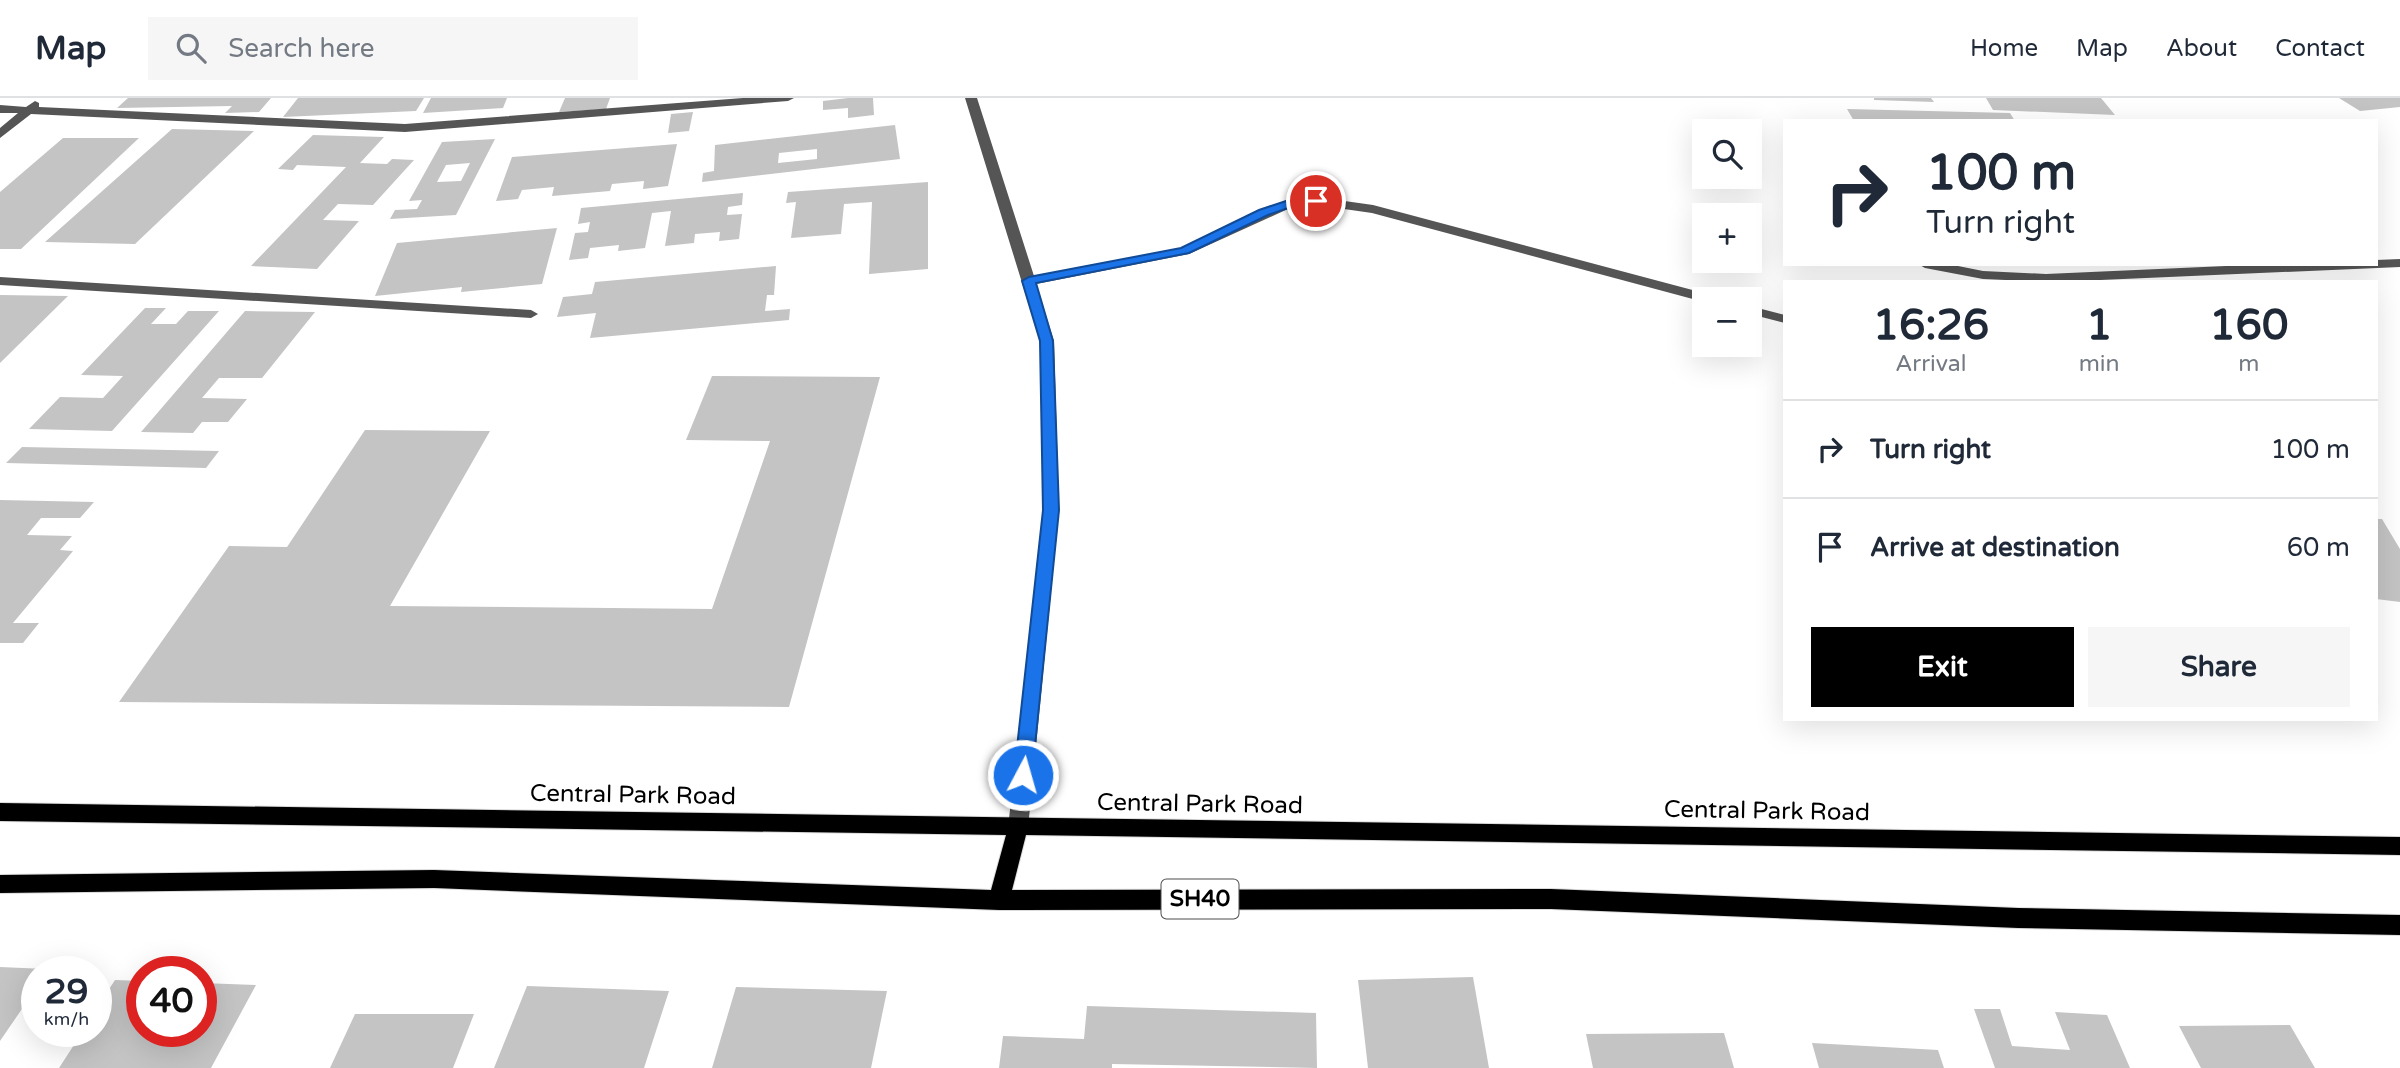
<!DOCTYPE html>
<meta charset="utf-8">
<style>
:root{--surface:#fff;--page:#f6f6f7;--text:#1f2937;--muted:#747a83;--line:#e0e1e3;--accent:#000}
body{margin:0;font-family:"Varela Round",sans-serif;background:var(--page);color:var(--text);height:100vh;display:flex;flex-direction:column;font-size:26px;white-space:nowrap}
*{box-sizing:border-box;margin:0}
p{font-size:23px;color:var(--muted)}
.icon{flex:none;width:38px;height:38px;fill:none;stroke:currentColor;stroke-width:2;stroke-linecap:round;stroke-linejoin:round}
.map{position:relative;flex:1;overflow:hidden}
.panel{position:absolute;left:1783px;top:182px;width:595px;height:441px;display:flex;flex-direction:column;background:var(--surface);border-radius:0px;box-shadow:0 7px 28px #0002}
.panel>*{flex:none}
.top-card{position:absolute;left:1783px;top:21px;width:595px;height:147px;border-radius:0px;box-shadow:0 7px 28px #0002;background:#fff;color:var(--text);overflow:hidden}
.tools{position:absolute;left:1692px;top:21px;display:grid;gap:14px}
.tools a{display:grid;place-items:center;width:70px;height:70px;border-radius:0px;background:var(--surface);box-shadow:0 7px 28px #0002;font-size:35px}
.speed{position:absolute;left:21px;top:858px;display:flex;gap:14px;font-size:35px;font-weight:700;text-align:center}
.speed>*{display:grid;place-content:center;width:91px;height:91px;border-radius:50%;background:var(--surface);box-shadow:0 7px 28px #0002;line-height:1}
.speed small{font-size:18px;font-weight:400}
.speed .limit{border:10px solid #d22;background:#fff;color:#111}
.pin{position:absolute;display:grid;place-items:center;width:60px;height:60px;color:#fff;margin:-30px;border:4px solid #fff;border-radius:50%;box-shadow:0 2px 7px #0007}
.me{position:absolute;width:77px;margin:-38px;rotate:6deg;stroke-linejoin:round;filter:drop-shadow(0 0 5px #0008)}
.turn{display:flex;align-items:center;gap:24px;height:147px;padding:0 28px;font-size:32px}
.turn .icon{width:91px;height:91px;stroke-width:2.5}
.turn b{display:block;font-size:49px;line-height:60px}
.eta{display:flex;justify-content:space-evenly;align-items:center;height:119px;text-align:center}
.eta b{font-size:42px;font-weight:800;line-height:49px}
.cta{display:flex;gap:14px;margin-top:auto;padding:14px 28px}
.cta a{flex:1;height:80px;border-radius:0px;background:var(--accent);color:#fff;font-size:28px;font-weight:800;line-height:80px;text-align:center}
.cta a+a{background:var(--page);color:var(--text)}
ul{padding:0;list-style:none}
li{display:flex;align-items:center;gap:21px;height:98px;padding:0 28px;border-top:2px solid var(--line)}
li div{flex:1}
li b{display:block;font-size:26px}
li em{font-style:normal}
header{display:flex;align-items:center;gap:42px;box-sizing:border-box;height:98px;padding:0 35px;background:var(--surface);border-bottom:2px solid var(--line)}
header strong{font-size:33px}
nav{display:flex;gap:38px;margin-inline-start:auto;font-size:24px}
.search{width:490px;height:63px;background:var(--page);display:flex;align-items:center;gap:18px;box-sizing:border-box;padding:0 24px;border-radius:0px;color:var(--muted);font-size:26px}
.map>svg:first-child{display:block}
</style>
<header>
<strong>Map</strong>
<div class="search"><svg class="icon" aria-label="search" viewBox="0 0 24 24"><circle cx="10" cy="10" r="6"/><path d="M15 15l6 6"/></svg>Search here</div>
<nav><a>Home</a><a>Map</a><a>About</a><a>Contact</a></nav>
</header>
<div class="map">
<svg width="2400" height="970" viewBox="0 0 2400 970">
<rect width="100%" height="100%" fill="#fff"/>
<path fill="#c4c4c4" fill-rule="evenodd" d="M 128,0 L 271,0 L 259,14 L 225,15 L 232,8 L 117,10 Z
M 298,0 L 424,0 L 416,13 L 283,19 Z
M 431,0 L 507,0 L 503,10 L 423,15 Z
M 565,0 L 610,0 L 606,11 L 559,14 Z
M 848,0 L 873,0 L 874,17 L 848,20 L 848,10 L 823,12 L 823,3 Z
M 1874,0 L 1931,0 L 1934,4 L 1874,2 Z
M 1986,0 L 2101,0 L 2115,17 L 1993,12 Z
M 2339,0 L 2400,0 L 2400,9 L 2360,13 Z
M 1847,11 L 2010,15 L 2015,23 L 1854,23 Z
M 693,14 L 689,33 L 668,35 L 671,16 Z
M 895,27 L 900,61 L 702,84 L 703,75 L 714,73 L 715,47 ZM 817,51 L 817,61 L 778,65 L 779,55 Z
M 172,31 L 254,33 L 135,146 L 45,144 Z
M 313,37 L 384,39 L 360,65 L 387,66 L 392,61 L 414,62 L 373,107 L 338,106 L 323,122 L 359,123 L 317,171 L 251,168 L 346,69 L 297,67 L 293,72 L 278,71 Z
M 63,40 L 139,40 L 21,151 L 0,151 L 0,94 Z
M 495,41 L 456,117 L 390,121 L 395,112 L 417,111 L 422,102 L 409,103 L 442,44 ZM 470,65 L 461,83 L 437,84 L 446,67 Z
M 677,46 L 668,88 L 643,91 L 644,83 L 612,86 L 610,93 L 552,98 L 554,89 L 522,92 L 518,101 L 496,103 L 512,59 Z
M 928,84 L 928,171 L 869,176 L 872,104 L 844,106 L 841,136 L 791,140 L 796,104 L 786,105 L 788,94 Z
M 743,95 L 742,107 L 728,109 L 727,117 L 742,116 L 739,141 L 719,143 L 720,134 L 695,136 L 694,145 L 665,148 L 671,113 L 652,115 L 645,150 L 618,153 L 619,147 L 590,150 L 588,160 L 569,162 L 575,135 L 588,134 L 590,124 L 578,126 L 581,110 Z
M 557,130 L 542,186 L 461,194 L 462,189 L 375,198 L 397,145 Z
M 776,168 L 774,197 L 767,197 L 765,213 L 790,211 L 789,222 L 590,240 L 596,215 L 557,219 L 563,199 L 592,196 L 595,184 Z
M 0,197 L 68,198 L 0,265 Z
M 145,210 L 166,210 L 151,226 L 176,226 L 188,213 L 219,213 L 112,333 L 29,331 L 60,299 L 103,300 L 123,278 L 81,277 Z
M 245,213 L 315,214 L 262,280 L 219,280 L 202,300 L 247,301 L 228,324 L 202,324 L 193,335 L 141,334 Z
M 712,278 L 880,279 L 789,609 L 119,604 L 229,448 L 287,449 L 365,332 L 490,333 L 390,508 L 712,511 L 770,343 L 686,342 Z
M 22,349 L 219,353 L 206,370 L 6,365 Z
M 0,402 L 94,404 L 80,420 L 41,420 L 27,437 L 72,438 L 60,452 L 73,453 L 13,525 L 39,525 L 23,545 L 0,545 Z
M 2376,421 L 2382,421 L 2400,451 L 2400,504 L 2376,501 Z
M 0,869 L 46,871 L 37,873 L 37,889 L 0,943 Z
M 1473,879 L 1489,970 L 1368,970 L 1358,882 Z
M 115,882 L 142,883 L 142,933 L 201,933 L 201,885 L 256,887 L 211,970 L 59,970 L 83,933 L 96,933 L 96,911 Z
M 527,888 L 669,893 L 644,970 L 494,970 Z
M 736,889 L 887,893 L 871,970 L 712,970 Z
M 1087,908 L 1316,915 L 1317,970 L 1112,966 L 1112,970 L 999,970 L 1003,938 L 1084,941 Z
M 1974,911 L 2000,911 L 2012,948 L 2070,952 L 2055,914 L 2107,917 L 2130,970 L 1995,970 Z
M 355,916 L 474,916 L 453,970 L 330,970 Z
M 2290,927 L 2315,970 L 2201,970 L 2179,928 Z
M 1724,935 L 1734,970 L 1593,970 L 1586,936 Z
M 1812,945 L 1938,952 L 1944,970 L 1819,970 Z"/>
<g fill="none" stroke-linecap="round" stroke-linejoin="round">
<g stroke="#dbdbdb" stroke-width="2">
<path id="major" d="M 0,705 L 2400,739 L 2400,757 L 1026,737 L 1012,792 L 1551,791 L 2018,810 L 2400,817 L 2400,837 L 2018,830 L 1551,811 L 999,812 L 434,790 L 0,795 L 0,777 L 434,772 L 991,792 L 1006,737 L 0,723 Z"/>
</g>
<path fill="#555" fill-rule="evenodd" d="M 743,0 L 794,0 L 788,3 L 405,34 L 31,16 L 0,40 L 0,30 L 18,15 L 0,15 L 0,7 L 26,9 L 35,3 L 39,5 L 39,9 L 405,26 Z
M 965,0 L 977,0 L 1034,178 L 1180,150 L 1258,112 L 1286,103 L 1316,99 L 1373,107 L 1715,198 L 1717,201 L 1704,201 L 1704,204 L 1372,115 L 1316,107 L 1288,111 L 1189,156 L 1036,186 L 1054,243 L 1059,412 L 1028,730 L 1025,736 L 1018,739 L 1011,736 L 1008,730 L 1043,412 L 1040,243 Z
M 2400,161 L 2400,169 L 2055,184 L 1983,181 L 1925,170 L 1918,166 L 1948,166 L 1983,173 L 2046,176 L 2271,166 L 2376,166 L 2376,162 Z
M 0,179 L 531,212 L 538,216 L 531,220 L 0,187 Z
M 1750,208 L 1785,217 L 1785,225 L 1750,216 Z"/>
<use href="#major" fill="#000" fill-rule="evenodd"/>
</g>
<path fill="#1a73e8" stroke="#114b97" stroke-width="2" d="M 1316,99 L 1322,103 L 1320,105 L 1288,110 L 1268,117 L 1189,155 L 1036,185 L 1053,243 L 1059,412 L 1032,677 L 1030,682 L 1023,684 L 1017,682 L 1014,677 L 1043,412 L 1040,243 L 1022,183 L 1029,179 L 1181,150 L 1259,112 L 1286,103 Z"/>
<g text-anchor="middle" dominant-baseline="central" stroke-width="7" stroke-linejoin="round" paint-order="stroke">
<rect fill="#fff" stroke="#4c4c4c" stroke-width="2" x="1161.5" y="781.5" width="77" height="39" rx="5"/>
<g font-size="23" font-weight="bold" fill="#000">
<text x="1200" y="801">SH40</text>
</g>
<g font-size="24" fill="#000" stroke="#fff">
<text transform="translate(633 697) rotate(1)">Central Park Road</text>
<text transform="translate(1200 706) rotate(1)">Central Park Road</text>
<text transform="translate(1767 713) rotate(1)">Central Park Road</text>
</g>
</g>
</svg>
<div class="tools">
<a><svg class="icon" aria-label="search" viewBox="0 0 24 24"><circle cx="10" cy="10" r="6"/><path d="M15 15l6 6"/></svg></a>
<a>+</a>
<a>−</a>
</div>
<div class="speed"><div>29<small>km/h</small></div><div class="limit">40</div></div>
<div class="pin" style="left:1316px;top:103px;background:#d93025"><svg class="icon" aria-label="arrive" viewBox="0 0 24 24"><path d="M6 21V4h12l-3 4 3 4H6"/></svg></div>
<svg class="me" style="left:1023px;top:677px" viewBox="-20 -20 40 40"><circle r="17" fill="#1a73e8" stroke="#fff" stroke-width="3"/><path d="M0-11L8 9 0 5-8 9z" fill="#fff"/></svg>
<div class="top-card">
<div class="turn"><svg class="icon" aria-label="right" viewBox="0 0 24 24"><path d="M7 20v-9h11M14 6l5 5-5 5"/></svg><div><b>100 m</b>Turn right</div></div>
</div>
<section class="panel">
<div class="eta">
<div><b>16:26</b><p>Arrival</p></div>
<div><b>1</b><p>min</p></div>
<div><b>160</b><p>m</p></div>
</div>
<ul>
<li><svg class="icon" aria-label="right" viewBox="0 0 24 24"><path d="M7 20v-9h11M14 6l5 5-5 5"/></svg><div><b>Turn right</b></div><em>100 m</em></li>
<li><svg class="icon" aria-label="arrive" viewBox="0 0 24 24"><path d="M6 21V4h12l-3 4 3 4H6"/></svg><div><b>Arrive at destination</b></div><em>60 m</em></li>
</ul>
<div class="cta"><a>Exit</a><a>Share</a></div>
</section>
</div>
